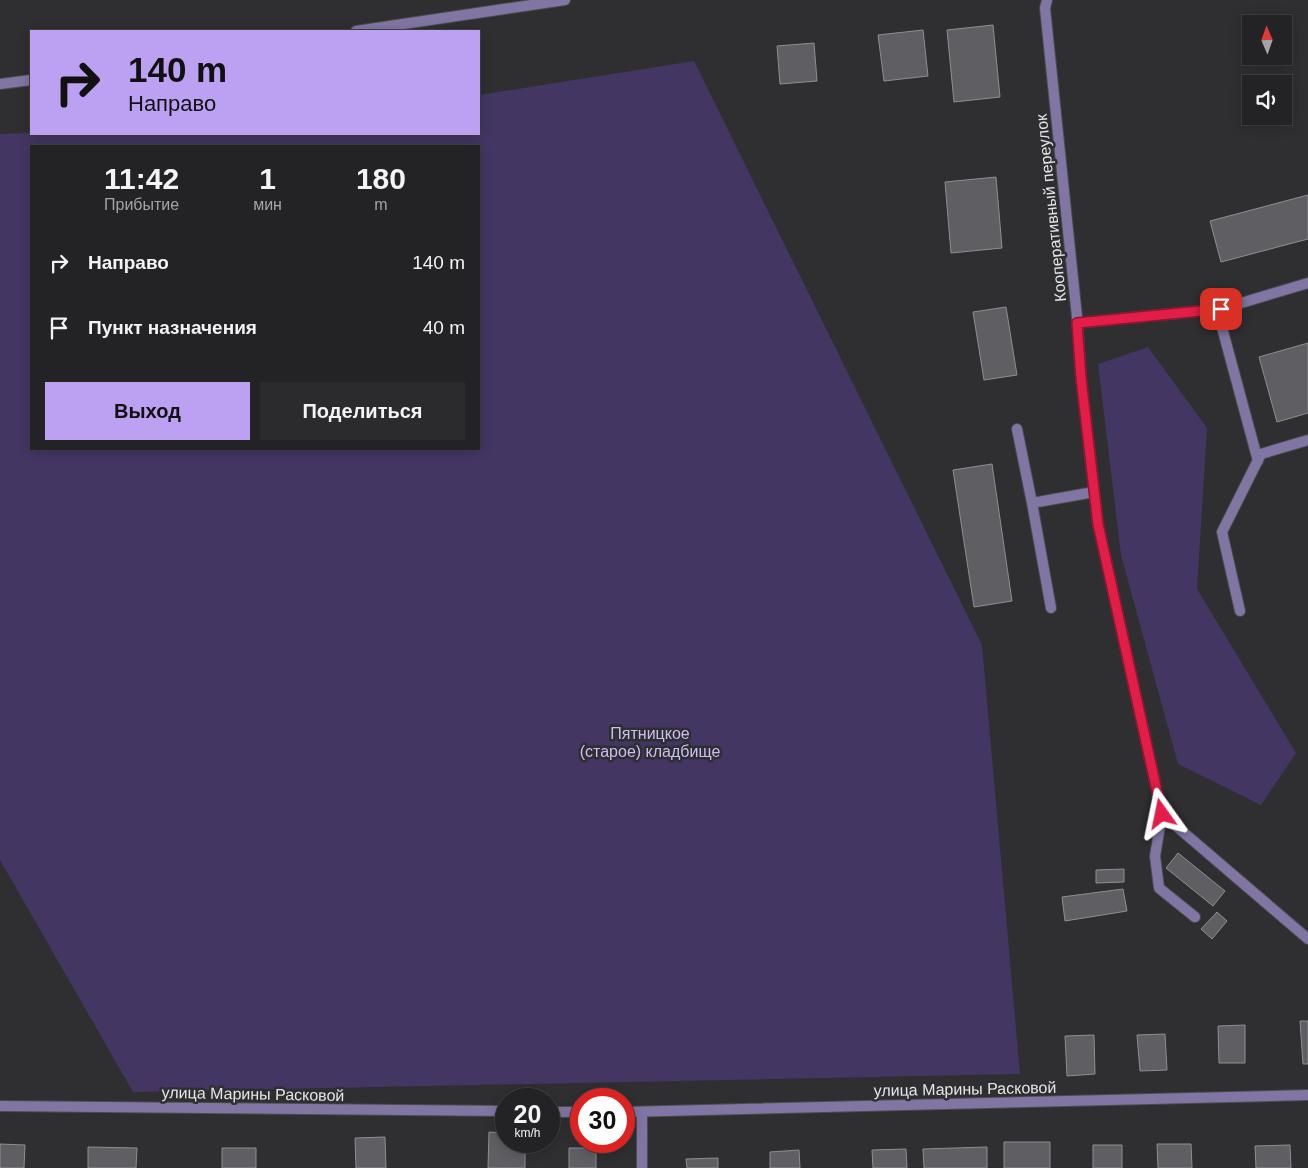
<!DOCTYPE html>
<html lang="ru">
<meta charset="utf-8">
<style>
:root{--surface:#232326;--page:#2b2b2e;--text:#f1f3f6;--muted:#a3a4a7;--line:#404043;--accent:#bca0f2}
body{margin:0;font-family:Helvetica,sans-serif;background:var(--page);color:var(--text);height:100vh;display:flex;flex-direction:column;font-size:19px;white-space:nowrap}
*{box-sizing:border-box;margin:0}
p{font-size:16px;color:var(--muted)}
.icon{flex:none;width:28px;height:28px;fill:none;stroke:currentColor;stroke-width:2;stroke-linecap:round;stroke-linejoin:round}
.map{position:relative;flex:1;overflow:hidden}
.side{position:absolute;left:30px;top:145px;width:450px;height:305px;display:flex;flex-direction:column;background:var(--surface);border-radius:0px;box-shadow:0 2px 12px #0003,0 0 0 1px var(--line)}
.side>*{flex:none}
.hud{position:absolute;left:30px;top:30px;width:450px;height:105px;border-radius:0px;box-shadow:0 2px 12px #0003,0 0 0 1px var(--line);background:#bca0f2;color:#111;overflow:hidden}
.needle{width:32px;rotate:358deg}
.fabs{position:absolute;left:1242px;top:15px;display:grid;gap:10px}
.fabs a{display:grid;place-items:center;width:50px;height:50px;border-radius:0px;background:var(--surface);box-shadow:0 2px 12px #0003,0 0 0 1px var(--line);font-size:25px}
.speed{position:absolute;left:495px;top:1088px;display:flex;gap:10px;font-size:25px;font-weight:700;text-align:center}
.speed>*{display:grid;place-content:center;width:65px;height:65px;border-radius:50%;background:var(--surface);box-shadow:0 2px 12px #0003,0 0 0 1px var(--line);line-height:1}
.speed small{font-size:12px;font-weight:400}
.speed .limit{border:8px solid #d22;background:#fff;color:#111}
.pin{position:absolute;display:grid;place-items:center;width:42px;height:42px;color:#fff;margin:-21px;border-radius:10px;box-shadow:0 2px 8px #0006}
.me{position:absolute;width:55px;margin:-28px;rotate:348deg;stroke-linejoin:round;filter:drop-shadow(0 0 4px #0008)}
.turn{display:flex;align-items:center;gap:18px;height:105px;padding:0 15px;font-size:22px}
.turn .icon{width:65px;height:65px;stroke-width:2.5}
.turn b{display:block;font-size:35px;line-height:42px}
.eta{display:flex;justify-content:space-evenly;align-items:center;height:85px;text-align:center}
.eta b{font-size:30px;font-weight:700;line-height:35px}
.action{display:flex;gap:10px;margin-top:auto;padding:10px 15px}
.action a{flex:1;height:58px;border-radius:0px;background:var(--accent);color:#111;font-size:20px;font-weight:700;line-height:58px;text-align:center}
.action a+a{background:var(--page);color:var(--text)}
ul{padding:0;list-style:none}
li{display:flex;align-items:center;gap:15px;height:65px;padding:0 15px}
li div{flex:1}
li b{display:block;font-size:19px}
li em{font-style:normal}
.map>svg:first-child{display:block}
</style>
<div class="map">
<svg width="1308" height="1168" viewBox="0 0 1308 1168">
<rect width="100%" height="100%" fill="#2f2f32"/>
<path fill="#433663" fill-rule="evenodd" d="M 694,61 L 982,645 L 1020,1074 L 133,1092 L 0,860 L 0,134 L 31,133 L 31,134 L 479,134 L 479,95 ZM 31,146 L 479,146 L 479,449 L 31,449 Z
M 1148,347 L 1207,428 L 1197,589 L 1296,753 L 1261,805 L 1178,764 L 1121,555 L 1098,364 Z"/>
<path fill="#5f5e62" stroke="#8f8e92" d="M 993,25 L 1000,97 L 954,102 L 947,30 Z
M 923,30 L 928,76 L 884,81 L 878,35 Z
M 814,43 L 817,81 L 780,84 L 777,46 Z
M 996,177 L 1002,248 L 951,253 L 945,182 Z
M 1308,195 L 1308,239 L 1221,262 L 1210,221 Z
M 1006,307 L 1017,375 L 984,380 L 973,312 Z
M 1308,343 L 1308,413 L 1277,422 L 1259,357 Z
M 992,464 L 1012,601 L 974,607 L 953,470 Z
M 1178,853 L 1225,891 L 1213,906 L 1166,868 Z
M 1124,869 L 1124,882 L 1096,883 L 1096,870 Z
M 1123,889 L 1127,911 L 1065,921 L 1062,897 Z
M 1217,912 L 1227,921 L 1212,939 L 1201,929 Z
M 1300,1021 L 1308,1021 L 1308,1064 L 1303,1064 Z
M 1245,1025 L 1245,1063 L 1219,1063 L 1218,1026 Z
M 1165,1034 L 1167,1070 L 1140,1071 L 1137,1035 Z
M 1094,1035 L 1095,1074 L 1067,1076 L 1065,1036 Z
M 489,1132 L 506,1133 L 506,1141 L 525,1141 L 525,1168 L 488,1168 Z
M 385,1137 L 386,1168 L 356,1168 L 355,1138 Z
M 1004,1142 L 1050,1142 L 1050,1168 L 1004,1168 Z
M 0,1144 L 25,1145 L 24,1168 L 0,1168 Z
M 1157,1144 L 1191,1144 L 1192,1168 L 1158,1168 Z
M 1093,1145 L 1122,1145 L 1122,1168 L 1093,1168 Z
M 1290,1145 L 1291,1168 L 1256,1168 L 1255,1146 Z
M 88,1147 L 137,1148 L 136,1168 L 88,1168 Z
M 987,1147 L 987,1168 L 924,1168 L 923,1149 Z
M 222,1148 L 256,1148 L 256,1168 L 222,1168 Z
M 569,1148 L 596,1148 L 596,1168 L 569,1168 Z
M 906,1149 L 907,1168 L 873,1168 L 872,1150 Z
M 799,1150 L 800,1168 L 770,1168 L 770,1152 Z
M 718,1158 L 718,1168 L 687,1168 L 686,1159 Z"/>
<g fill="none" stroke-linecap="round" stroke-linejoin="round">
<g stroke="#4c4c4f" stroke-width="12">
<path id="lane" d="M 1217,309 L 1258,461
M 1077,323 L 1221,309 L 1308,283
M 1017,429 L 1032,503
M 1051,608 L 1032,503 L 1094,492
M 1240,611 L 1222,532 L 1261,454 L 1308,440
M 1162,814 L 1155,856 L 1159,888 L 1195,917"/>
</g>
<g stroke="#4c4c4f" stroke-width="12">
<path id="street" d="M 1047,0 L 1045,8 L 1077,317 L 1081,378 L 1098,524 L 1162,814 L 1308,939
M 356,31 L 565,0
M 0,84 L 31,80
M 0,1106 L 506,1111
M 549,1112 L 581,1112
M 624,1112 L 1308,1095
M 642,1113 L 642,1168"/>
</g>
<use href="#lane" stroke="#8176a3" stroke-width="10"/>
<use href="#street" stroke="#8176a3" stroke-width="10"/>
</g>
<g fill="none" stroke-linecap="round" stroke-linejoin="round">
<g stroke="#92132f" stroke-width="12">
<path id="route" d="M 1162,814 L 1098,524 L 1081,378 L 1077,323 L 1221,309"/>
</g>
<use href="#route" stroke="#e11d48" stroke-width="9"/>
</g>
<g text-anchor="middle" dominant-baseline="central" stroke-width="5" stroke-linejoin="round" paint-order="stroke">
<g font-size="16" fill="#e5e5e7" stroke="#2f2f32">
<text transform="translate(1051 208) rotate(-96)">Кооперативный переулок</text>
<text transform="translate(965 1089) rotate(-1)">улица Марины Расковой</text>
<text transform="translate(253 1094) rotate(1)">улица Марины Расковой</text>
</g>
<g font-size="16" fill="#cbbef3" stroke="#2f2f32">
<text x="650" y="733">Пятницкое<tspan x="650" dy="18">(старое) кладбище</tspan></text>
</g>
</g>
</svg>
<div class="fabs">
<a><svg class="needle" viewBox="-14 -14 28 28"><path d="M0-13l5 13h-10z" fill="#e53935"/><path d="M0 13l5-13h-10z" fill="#a3a4a7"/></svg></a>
<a><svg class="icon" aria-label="sound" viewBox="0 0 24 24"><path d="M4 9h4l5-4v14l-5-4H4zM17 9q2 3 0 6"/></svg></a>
</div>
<div class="speed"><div>20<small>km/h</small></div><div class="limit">30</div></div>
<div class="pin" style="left:1221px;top:309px;background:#d93025"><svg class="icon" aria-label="arrive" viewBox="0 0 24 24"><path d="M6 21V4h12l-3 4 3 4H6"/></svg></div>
<svg class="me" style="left:1162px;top:814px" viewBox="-20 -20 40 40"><path d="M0-17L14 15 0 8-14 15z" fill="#e11d48" stroke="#fff" stroke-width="4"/></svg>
<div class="hud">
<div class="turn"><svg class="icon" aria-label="right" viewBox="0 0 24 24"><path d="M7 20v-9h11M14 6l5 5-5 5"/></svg><div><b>140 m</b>Направо</div></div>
</div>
<section class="side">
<div class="eta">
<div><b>11:42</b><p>Прибытие</p></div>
<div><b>1</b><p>мин</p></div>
<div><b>180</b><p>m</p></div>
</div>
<ul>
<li><svg class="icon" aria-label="right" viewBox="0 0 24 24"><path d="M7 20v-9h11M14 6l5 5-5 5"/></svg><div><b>Направо</b></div><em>140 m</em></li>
<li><svg class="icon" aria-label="arrive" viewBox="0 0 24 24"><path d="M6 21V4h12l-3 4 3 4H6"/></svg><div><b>Пункт назначения</b></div><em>40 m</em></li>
</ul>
<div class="action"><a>Выход</a><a>Поделиться</a></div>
</section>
</div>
